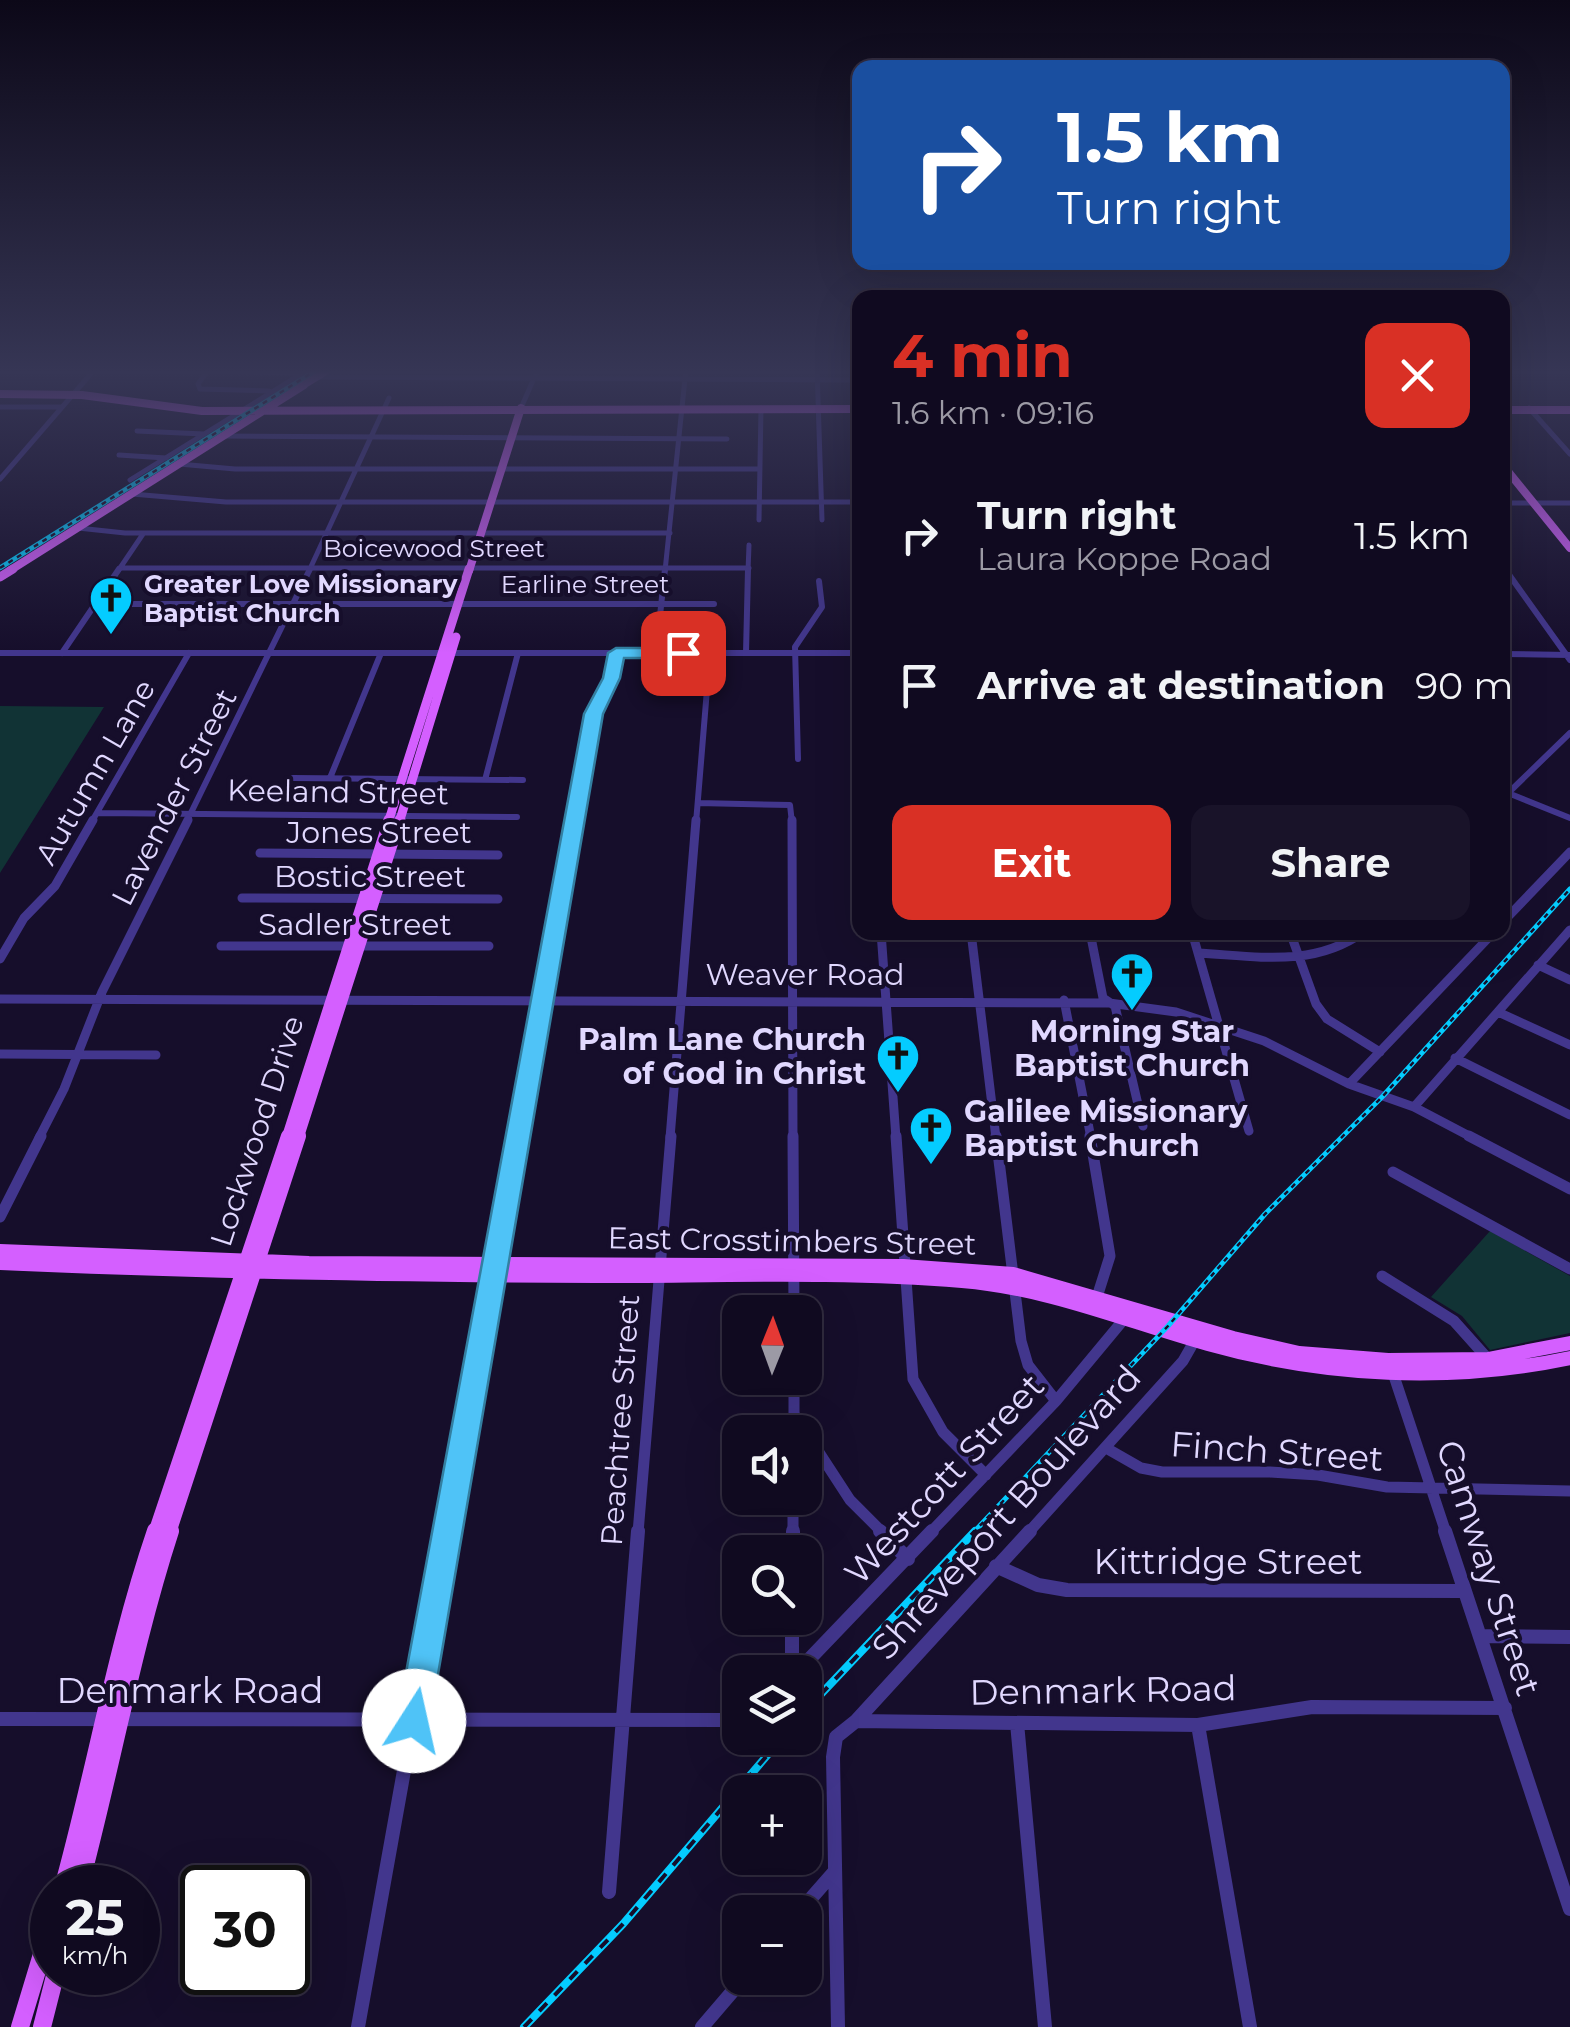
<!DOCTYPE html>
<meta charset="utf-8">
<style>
:root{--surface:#100a20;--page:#191329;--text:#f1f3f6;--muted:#9c9aa5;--line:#302b3e;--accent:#d93025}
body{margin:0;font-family:Montserrat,sans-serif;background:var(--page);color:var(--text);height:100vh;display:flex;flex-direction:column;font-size:38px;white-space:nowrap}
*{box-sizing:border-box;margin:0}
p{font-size:32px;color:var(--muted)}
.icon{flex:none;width:55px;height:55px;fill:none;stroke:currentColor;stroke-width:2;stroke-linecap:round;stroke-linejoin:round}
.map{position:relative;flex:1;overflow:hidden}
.sheet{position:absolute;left:852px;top:290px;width:658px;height:650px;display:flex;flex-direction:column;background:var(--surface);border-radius:20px;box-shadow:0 10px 40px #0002,0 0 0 2px var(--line)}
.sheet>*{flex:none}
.hud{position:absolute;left:852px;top:60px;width:658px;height:210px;border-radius:20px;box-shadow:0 10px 40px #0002,0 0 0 2px var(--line);background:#1a4fa0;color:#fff;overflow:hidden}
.needle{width:65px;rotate:1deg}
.tools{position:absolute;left:722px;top:1295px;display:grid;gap:20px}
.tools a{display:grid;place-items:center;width:100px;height:100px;border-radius:20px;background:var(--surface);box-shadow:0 10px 40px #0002,0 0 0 2px var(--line);font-size:50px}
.speed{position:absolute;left:30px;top:1865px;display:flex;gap:20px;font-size:50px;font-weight:700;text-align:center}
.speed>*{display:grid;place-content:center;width:130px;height:130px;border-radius:50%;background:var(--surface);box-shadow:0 10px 40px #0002,0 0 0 2px var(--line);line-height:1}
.speed small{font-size:25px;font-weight:400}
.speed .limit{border:5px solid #111;border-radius:15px;background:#fff;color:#111}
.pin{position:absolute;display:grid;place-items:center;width:85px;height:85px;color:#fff;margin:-42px;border-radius:20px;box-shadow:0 5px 15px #0006}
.me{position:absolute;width:110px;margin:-55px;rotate:10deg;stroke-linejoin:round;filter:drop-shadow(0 0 8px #0008)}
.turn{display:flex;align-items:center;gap:35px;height:210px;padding:0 40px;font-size:45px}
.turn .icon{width:130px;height:130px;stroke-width:2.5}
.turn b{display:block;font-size:70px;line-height:85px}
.round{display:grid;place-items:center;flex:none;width:105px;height:105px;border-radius:20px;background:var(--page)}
.head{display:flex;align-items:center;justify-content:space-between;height:170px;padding:0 40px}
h1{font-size:60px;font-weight:700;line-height:75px;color:var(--accent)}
.primary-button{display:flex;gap:20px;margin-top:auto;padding:20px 40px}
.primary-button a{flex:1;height:115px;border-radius:20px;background:var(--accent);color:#fff;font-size:40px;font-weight:700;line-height:115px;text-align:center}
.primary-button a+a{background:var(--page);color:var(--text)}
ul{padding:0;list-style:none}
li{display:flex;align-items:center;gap:30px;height:150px;padding:0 40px}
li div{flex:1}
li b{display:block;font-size:38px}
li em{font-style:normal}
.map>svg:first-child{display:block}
</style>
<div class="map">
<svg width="1570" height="2027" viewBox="0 0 1570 2027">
<rect width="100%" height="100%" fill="#160e2b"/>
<path fill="#113335" d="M 0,706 L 104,707 L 0,873 Z
M 1490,1231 L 1570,1276 L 1570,1333 L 1490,1350 L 1462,1316 L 1431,1297 Z"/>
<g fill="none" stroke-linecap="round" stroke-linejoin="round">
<path stroke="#06184c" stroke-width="2.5" d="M 0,375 L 6,369"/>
<path stroke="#42368d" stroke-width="5" d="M 209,369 L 198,384 L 200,389 L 269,391
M 817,369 L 822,520
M 208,371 L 300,373
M 316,377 L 854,380
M 0,407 L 62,407
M 521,408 L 538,369
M 1529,408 L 1570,454
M 137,431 L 204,434
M 223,436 L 727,439
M 119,455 L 166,458
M 179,464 L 235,469 L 760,469
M 0,479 L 95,369
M 130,480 L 309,369
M 132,494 L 226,502 L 860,502
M 1502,503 L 1570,503
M 759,520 L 761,408
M 78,528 L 125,533 L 670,533
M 1502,565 L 1506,571
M 120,568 L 749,568
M 118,571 L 143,534
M 309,571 L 389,398
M 665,571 L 686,369
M 748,571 L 749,545"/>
<path stroke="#42368d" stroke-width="6" d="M 1505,569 L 1570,660
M 95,604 L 714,604
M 0,653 L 860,653
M 62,653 L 119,569
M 656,653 L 665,569
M 746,653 L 748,569
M 1502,654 L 1570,655
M 798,759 L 795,647 L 822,607 L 819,581
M 293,778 L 523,780
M 330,778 L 381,653
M 485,780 L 518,653
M 1508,793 L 1570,818
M 1502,799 L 1570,733
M 698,803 L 790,805 L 792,823
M 98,813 L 517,817
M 91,823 L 189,653
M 186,823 L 310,569
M 574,823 L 594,713 L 612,678 L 616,653
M 696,823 L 710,653"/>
<path stroke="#42368d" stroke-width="9" d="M 792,820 L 793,1138
M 260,853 L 498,855
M 242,898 L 498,899
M 1502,923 L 1570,852
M 881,932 L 896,1138
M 971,932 L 996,1138
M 1090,932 L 1103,998 L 1115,1006 L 1143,1126
M 1192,932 L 1249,1131
M 1290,932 L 1316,1004 L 1327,1019 L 1380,1052
M 221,946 L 489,946
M 1198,953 C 1255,956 1314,968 1363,932
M 0,959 L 24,918 L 55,886 L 93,820
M 1538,965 L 1570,980
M 0,999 L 1109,1003 L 1176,1012 L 1264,1041 L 1349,1084 L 1414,1107 L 1473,1138
M 1064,1000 L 1091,1138
M 1498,1012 L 1570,1045
M 0,1054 L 156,1055
M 1455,1058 L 1570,1115
M 1349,1084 L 1494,932
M 1414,1107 L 1570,930
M 39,1138 L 64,1089 L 102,992 L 188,820
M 518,1138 L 575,820
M 670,1138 L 696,820"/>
<path stroke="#42368d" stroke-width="11" d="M 793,1136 L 794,1312
M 896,1136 L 913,1379 L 943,1432 L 986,1475
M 996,1136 L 1021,1341 L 1028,1365 L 1056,1401
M 1090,1136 L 1110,1256 L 1097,1297
M 1469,1136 L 1570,1189
M 1393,1172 L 1570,1269
M 0,1217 L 41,1136
M 1382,1276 L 1454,1321 L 1488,1359
M 1392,1370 L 1446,1533
M 794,1378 L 794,1432
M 794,1414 L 850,1500 L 883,1533
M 1106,1448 L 1141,1468 L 1162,1472 L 1270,1472 L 1318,1475 L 1387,1487 L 1570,1491
M 793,1498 L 793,1533
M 447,1533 L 518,1136
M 638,1533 L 671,1136
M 930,1533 L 1056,1401 L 1125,1318
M 1028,1533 L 1183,1361 L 1195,1340"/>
<path stroke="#42368d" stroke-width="14" d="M 793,1531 L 793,1552
M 880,1531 L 908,1559
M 1445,1531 L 1570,1909
M 996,1566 L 1038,1585 L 1067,1590 L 1464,1591
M 792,1618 L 792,1672
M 1481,1636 L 1570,1637
M 797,1672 L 932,1531
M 0,1719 L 740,1720
M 856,1721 L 1030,1531
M 1017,1723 L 1045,2027
M 1198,1725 L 1250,2027
M 609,1892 L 638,1531
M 799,1912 L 835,1871
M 358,2027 L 447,1531
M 702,2027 L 744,1978
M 838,2027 L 833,1757 L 836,1737 L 856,1721 L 1198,1725 L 1312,1707 L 1505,1708"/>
<path stroke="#d45fff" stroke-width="8" d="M 298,388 L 329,369
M 0,394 L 82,395 L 202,411 L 860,409
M 1502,410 L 1570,410
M 1502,464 L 1570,548
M 9,571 L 304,385
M 469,571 L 521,408"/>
<path stroke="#d45fff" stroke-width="9" d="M 0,577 L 13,569
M 388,823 L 469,569
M 399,823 L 456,637"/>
<path stroke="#d45fff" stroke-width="11" d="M 287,1138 L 389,820
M 298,1138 L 400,820"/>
<path stroke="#d45fff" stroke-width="14" d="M 0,1251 L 309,1263 L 903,1266 L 1013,1274 L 1233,1338 L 1299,1353 L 1388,1360 L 1488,1359 L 1570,1343
M 0,1263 C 199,1272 397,1275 596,1276 C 718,1276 841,1271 962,1281 C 1048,1288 1126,1321 1208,1344 C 1325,1377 1451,1383 1570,1358
M 155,1533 L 288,1136
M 169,1533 L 299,1136"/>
<path stroke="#d45fff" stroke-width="18" d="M 63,1888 C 96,1769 116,1648 156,1531
M 79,1888 C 111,1769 132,1648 170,1531
M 20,2027 L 52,1921
M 42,2027 L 56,1972"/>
<g stroke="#04ccff" stroke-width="5">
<path id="rail-far1" d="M 0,568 L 318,369
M 973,1533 L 1168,1326 L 1265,1214 L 1383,1096 L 1570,889"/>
</g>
<g stroke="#04ccff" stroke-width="8">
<path id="rail" d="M 805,1711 L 975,1531
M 524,2027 L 623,1924 L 782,1738"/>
</g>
<use href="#rail-far1" stroke="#160e2b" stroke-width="2.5" stroke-dasharray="5" stroke-linecap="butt"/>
<use href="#rail" stroke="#160e2b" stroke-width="4" stroke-dasharray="11" stroke-linecap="butt"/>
</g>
<linearGradient id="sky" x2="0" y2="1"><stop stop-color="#0c0818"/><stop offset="0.57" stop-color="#363655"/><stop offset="1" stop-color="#363655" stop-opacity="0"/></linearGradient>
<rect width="1570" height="653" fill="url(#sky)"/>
<path fill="#4fc3f7" stroke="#337fa1" stroke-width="2.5" d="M 616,648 L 683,648 L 692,653 L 683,658 L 624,658 L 620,678 L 603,714 L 430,1721 L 425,1733 L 414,1738 L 402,1733 L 397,1721 L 584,714 L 603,678 L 608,653 Z"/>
<defs>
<g id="church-pin" transform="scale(2.25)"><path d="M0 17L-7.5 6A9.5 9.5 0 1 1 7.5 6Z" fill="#04ccff" stroke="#160e2b"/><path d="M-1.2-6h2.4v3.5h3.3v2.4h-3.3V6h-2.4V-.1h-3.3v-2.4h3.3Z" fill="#111"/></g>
</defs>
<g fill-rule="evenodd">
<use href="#church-pin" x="111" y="598"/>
<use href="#church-pin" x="1132" y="974"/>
<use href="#church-pin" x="898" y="1056"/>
<use href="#church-pin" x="931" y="1128"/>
</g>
<g text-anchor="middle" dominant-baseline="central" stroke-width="8" stroke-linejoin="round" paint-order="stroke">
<g font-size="25" fill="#e1d8ff" stroke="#160e2b">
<text x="434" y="548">Boicewood Street</text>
<text x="585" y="584">Earline Street</text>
</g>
<g font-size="25" font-weight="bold" fill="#e1d8ff" stroke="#160e2b" text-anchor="start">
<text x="144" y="584">Greater Love Missionary<tspan x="144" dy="29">Baptist Church</tspan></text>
</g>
<g font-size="30" fill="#e1d8ff" stroke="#160e2b">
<text transform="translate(95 772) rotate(-60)">Autumn Lane</text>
<text transform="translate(338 792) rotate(1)">Keeland Street</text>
<text transform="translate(174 797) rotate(-63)">Lavender Street</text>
<text x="379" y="832">Jones Street</text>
<text x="370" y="876">Bostic Street</text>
<text x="355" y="924">Sadler Street</text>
<text x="805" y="974">Weaver Road</text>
<text transform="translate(257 1131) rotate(-72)">Lockwood Drive</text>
<text transform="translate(792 1241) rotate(1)">East Crosstimbers Street</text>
<text transform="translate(620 1420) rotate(-86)">Peachtree Street</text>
</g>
<g font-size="30" font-weight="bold" fill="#e1d8ff" stroke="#160e2b">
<text x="1132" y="1031">Morning Star<tspan x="1132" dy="34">Baptist Church</tspan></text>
<text x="866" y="1039" text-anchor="end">Palm Lane Church<tspan x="866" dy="34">of God in Christ</tspan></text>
<text x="964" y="1111" text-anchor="start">Galilee Missionary<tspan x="964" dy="34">Baptist Church</tspan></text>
</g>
<g font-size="35" fill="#e1d8ff" stroke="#160e2b">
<text transform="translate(1277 1451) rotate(4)">Finch Street</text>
<text transform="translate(944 1479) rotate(-47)">Westcott Street</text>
<text transform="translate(1006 1512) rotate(-48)">Shreveport Boulevard</text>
<text x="1228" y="1561">Kittridge Street</text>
<text transform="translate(1489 1568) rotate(72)">Camway Street</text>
<text x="190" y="1690">Denmark Road</text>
<text transform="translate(1103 1690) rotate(-1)">Denmark Road</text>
</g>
</g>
</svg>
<div class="tools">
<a><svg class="needle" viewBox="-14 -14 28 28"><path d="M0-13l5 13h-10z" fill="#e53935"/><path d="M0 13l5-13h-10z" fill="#9c9aa5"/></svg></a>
<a><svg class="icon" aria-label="sound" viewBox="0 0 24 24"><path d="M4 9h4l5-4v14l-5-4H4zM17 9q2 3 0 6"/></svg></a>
<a><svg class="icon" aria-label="search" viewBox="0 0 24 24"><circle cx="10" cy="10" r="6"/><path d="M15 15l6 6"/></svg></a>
<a><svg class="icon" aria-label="layers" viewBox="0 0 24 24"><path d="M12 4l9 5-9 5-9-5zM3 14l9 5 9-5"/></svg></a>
<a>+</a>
<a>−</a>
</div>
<div class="speed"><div>25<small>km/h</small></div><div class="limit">30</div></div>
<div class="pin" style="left:683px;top:653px;background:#d93025"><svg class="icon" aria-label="arrive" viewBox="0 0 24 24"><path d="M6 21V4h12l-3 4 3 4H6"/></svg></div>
<svg class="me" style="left:414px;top:1721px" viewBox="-20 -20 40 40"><circle r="19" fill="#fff"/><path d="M0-13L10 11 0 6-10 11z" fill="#4fc3f7"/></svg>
<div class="hud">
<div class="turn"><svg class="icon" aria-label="right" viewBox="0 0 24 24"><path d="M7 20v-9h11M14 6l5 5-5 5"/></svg><div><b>1.5 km</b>Turn right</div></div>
</div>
<section class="sheet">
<div class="head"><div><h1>4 min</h1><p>1.6 km · 09:16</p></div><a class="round" style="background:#d93025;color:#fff"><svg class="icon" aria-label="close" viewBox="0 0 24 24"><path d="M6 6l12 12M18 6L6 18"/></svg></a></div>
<ul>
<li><svg class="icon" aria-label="right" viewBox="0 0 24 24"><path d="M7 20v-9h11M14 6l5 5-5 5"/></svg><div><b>Turn right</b><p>Laura Koppe Road</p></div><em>1.5 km</em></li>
<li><svg class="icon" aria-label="arrive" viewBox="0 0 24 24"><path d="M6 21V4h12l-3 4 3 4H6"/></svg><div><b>Arrive at destination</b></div><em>90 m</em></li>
</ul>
<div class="primary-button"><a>Exit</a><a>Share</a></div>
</section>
</div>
